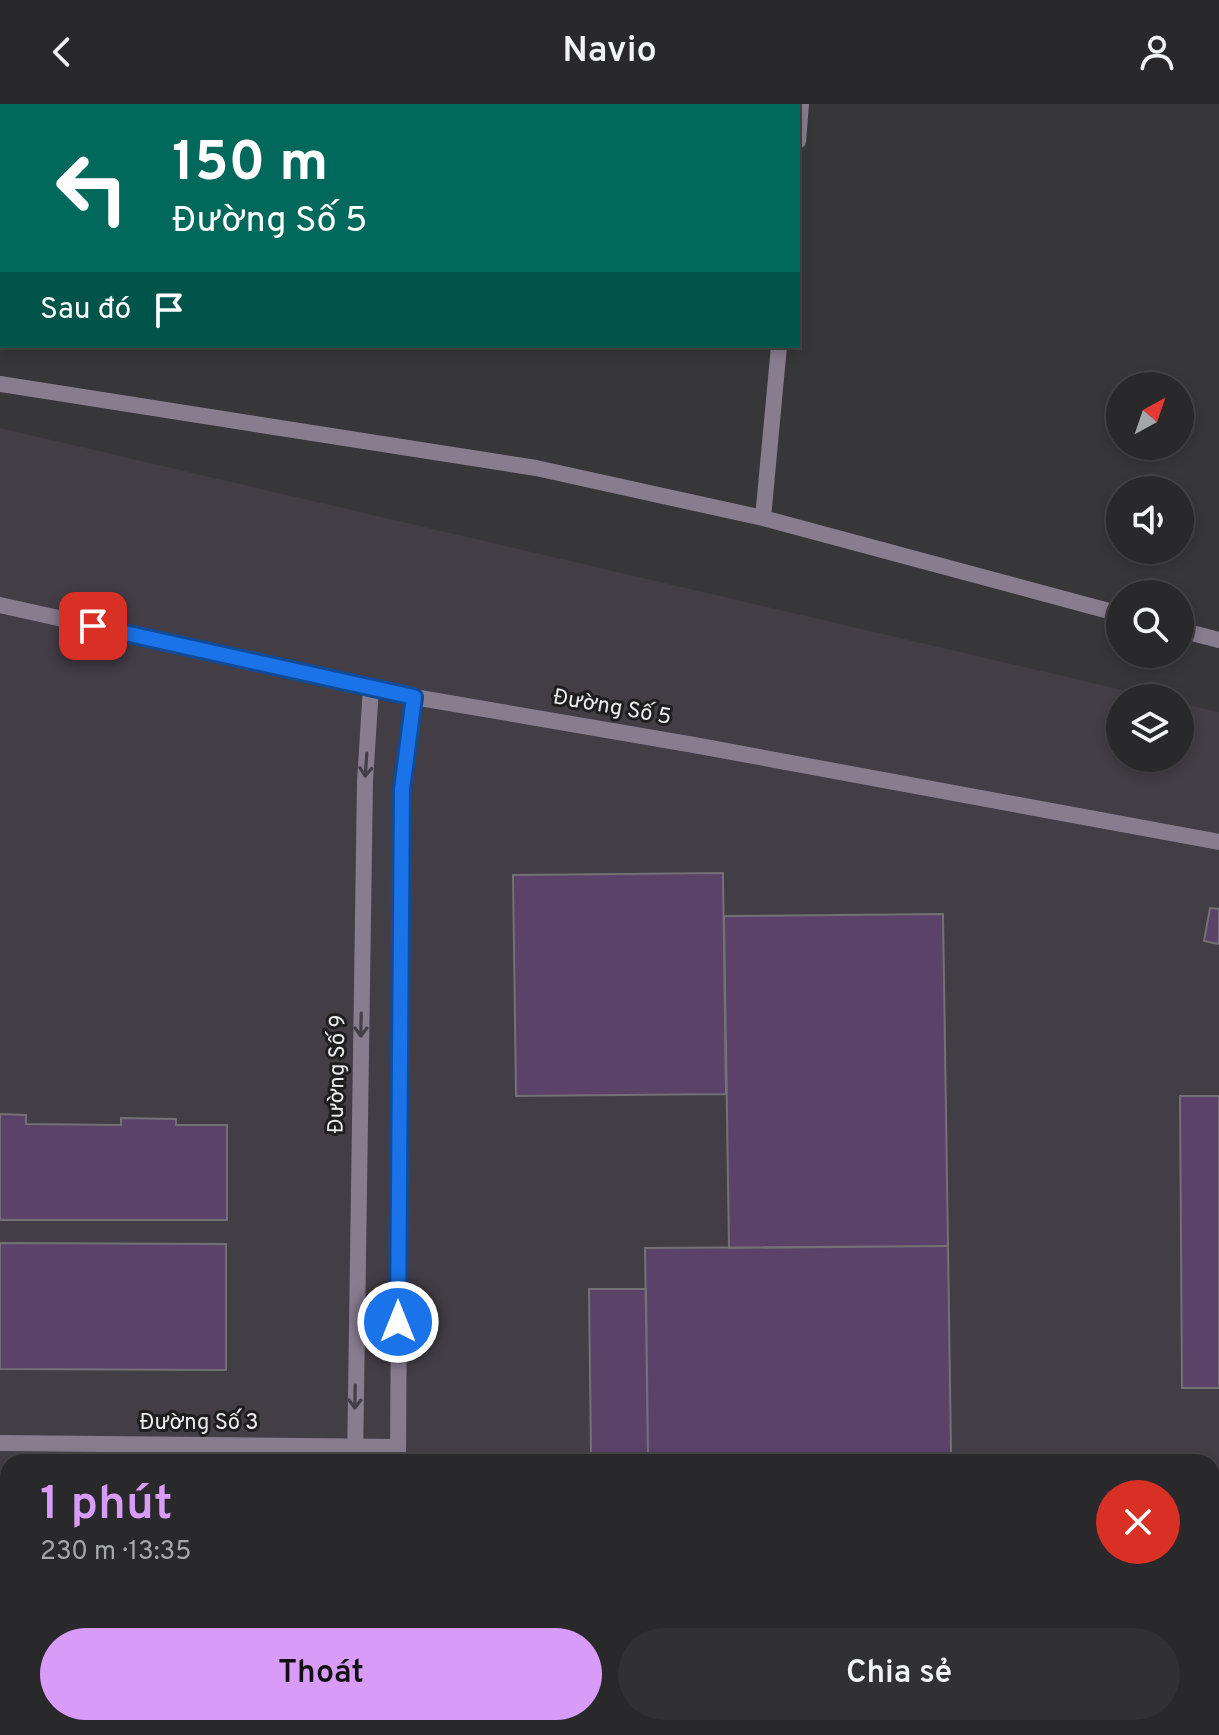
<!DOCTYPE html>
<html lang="vi">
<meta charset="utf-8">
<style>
:root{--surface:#29282b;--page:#313033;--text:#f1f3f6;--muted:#a5a6a9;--line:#454447;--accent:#d89bf8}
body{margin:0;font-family:Overpass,sans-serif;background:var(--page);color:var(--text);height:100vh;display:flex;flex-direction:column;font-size:30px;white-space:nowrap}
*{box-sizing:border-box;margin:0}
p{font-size:26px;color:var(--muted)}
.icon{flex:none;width:44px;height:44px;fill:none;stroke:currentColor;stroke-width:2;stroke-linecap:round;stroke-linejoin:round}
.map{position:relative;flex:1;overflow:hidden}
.side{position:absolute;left:0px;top:1350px;width:1220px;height:282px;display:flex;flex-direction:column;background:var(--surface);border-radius:24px 24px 0 0;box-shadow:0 4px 12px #0003,0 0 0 2px var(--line)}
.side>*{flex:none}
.guide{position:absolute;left:0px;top:0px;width:800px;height:244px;box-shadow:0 4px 12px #0003,0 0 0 2px var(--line);background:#00695c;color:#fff;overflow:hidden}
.needle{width:52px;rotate:40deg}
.fabs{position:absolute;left:1106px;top:268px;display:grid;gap:16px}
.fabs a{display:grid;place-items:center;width:88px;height:88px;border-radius:50%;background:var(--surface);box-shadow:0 4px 12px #0003,0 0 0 2px var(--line);font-size:40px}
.pin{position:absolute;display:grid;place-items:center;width:68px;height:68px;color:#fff;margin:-34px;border-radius:16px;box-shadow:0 4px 12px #0006}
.me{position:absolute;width:88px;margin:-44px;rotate:0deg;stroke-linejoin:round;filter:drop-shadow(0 0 6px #0008)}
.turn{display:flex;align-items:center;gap:28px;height:168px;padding:0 40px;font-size:36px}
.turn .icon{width:104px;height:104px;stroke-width:2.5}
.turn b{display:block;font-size:56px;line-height:68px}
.then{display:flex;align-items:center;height:76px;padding:0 40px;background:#0003;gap:16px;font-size:30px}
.round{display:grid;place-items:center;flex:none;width:84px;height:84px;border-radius:42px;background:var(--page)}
.summary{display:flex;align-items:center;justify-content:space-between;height:136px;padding:0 40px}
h1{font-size:48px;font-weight:600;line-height:60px;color:var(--accent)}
.action{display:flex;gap:16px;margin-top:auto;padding:16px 40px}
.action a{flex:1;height:92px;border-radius:48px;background:var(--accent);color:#111;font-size:32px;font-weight:600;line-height:92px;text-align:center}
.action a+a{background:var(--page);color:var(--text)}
header{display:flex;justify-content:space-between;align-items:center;height:104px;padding:0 40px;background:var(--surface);font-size:36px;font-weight:600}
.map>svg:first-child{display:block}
</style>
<header><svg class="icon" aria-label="back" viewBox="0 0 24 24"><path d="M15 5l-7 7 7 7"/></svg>Navio<svg class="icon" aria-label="person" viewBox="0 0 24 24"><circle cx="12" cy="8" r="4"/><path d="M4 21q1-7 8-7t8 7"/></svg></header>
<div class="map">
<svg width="1219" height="1631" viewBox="0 0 1219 1631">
<rect width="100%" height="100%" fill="#373639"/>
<path fill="#433d46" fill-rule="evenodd" d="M 0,324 L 1157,594 L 1120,594 L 1120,654 L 1180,654 L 1180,599 L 1219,608 L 1219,1631 L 0,1631 ZM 8,1358 L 1212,1358 L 1212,1624 L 8,1624 Z"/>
<path fill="#5a4268" stroke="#747175" stroke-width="2" d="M 723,769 L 726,990 L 516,992 L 513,771 Z
M 1210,804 L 1219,805 L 1219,840 L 1204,837 Z
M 943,810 L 948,1142 L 729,1144 L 724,812 Z
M 1180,992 L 1219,992 L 1219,1284 L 1182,1284 Z
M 0,1010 L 26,1011 L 26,1020 L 121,1021 L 121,1014 L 176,1015 L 176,1021 L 227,1021 L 227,1116 L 0,1116 Z
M 0,1139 L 226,1140 L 226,1266 L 0,1265 Z
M 948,1142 L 951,1349 L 648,1351 L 645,1144 Z
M 589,1185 L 646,1185 L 648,1351 L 591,1352 Z
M 0,1426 L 8,1426 L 8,1471 L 0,1471 Z
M 0,1471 L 8,1471 L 8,1624 L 197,1624 L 197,1631 L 0,1631 Z
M 545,1624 L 669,1624 L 669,1631 L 545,1631 Z
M 669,1624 L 832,1624 L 832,1631 L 669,1631 Z"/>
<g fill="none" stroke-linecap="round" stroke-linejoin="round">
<path stroke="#887c8f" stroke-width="16" d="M 1212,1511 L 1219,1510
M 227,1631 L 227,1624
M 861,1631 L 861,1624"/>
<path stroke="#887c8f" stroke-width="16" d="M 798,37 L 801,0
M 0,280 L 536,364 L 763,414 L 1120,510
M 763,414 L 779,242
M 1180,526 L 1219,536
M 0,1339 L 397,1343"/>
<path stroke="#887c8f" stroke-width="16" d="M 0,501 L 414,593 L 694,641 L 1219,738
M 355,1358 L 365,677 L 371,583
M 398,1358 L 402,685 L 414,593
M 359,1624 L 359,1631
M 401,1624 L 401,1631"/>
</g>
<defs><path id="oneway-shaft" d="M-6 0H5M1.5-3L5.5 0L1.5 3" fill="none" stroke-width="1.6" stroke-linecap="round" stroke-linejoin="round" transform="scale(2)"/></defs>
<g stroke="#433f46">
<use href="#oneway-shaft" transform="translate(366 661) rotate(94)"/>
<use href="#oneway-shaft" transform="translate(361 921) rotate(91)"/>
<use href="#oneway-shaft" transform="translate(355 1293) rotate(91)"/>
</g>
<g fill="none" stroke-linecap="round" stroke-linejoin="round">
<g stroke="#114b97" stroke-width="20">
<path id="route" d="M 93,522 L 414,593 L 402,685 L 398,1218"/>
</g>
<use href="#route" stroke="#1a73e8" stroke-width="14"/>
</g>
<g text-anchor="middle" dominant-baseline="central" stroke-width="6" stroke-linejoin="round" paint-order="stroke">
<g font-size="22" fill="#edecee" stroke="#1e1e1f">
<text transform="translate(612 604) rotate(10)">Đường Số 5</text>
<text transform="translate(338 970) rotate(-89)">Đường Số 9</text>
<text x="199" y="1319">Đường Số 3</text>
</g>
</g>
</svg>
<div class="fabs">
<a><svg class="needle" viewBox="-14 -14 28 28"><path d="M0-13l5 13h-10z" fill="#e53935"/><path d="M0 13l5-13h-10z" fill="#a5a6a9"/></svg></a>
<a><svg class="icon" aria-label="sound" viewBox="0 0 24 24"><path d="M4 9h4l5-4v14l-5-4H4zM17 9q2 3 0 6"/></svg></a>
<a><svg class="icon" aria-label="search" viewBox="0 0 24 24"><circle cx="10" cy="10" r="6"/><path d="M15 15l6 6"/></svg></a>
<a><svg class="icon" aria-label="layers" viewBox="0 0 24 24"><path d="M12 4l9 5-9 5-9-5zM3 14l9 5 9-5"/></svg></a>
</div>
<div class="pin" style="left:93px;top:522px;background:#d93025"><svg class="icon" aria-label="arrive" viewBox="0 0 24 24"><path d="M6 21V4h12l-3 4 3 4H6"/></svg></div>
<svg class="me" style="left:398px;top:1218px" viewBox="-20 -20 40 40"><circle r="17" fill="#1a73e8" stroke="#fff" stroke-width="3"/><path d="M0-11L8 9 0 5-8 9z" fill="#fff"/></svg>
<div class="guide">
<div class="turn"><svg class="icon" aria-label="left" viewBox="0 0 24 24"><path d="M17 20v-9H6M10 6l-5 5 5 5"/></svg><div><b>150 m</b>Đường Số 5</div></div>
<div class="then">Sau đó<svg class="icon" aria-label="arrive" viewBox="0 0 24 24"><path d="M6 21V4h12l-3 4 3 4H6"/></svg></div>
</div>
<section class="side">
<div class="summary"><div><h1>1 phút</h1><p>230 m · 13:35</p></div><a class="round" style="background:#d93025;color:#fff"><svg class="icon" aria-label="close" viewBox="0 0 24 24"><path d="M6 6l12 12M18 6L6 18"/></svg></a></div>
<div class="action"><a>Thoát</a><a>Chia sẻ</a></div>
</section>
</div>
